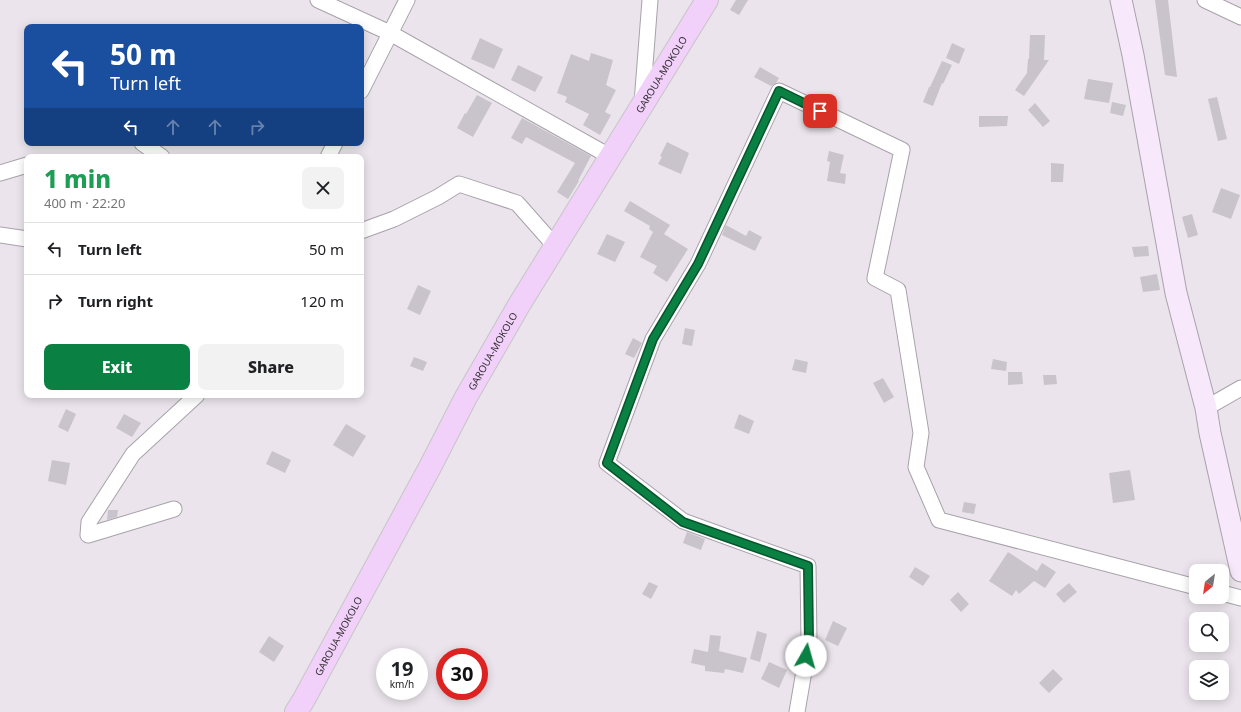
<!DOCTYPE html>
<meta charset="utf-8">
<style>
:root{--surface:#fff;--page:#f2f2f2;--text:#202124;--muted:#757577;--line:#e0e0e0;--accent:#0b8043}
body{margin:0;font-family:"Noto Sans",sans-serif;background:var(--page);color:var(--text);height:100vh;display:flex;flex-direction:column;font-size:15px;white-space:nowrap}
*{box-sizing:border-box;margin:0}
p{font-size:13px;color:var(--muted)}
.icon{flex:none;width:22px;height:22px;fill:none;stroke:currentColor;stroke-width:2;stroke-linecap:round;stroke-linejoin:round}
.map{position:relative;flex:1;overflow:hidden}
.details{position:absolute;left:24px;top:154px;width:340px;height:244px;display:flex;flex-direction:column;background:var(--surface);border-radius:8px;box-shadow:0 2px 10px #0003}
.details>*{flex:none}
.hud{position:absolute;left:24px;top:24px;width:340px;height:122px;border-radius:8px;box-shadow:0 2px 10px #0003;background:#1a4fa0;color:#fff;overflow:hidden}
.needle{width:26px;rotate:210deg}
.controls{position:absolute;left:1189px;top:564px;display:grid;gap:8px}
.controls a{display:grid;place-items:center;width:40px;height:40px;border-radius:8px;background:var(--surface);box-shadow:0 2px 10px #0003;font-size:20px}
.speed{position:absolute;left:376px;top:648px;display:flex;gap:8px;font-size:20px;font-weight:700;text-align:center}
.speed>*{display:grid;place-content:center;width:52px;height:52px;border-radius:50%;background:var(--surface);box-shadow:0 2px 10px #0003;line-height:1}
.speed small{font-size:10px;font-weight:400}
.speed .limit{border:6px solid #d22;background:#fff;color:#111}
.pin{position:absolute;display:grid;place-items:center;width:34px;height:34px;color:#fff;margin:-17px;border-radius:8px;box-shadow:0 2px 6px #0006}
.me{position:absolute;width:44px;margin:-22px;rotate:7deg;stroke-linejoin:round;filter:drop-shadow(0 0 3px #0008)}
.turn{display:flex;align-items:center;gap:14px;height:84px;padding:0 20px;font-size:18px}
.turn .icon{width:52px;height:52px;stroke-width:2.5}
.turn b{display:block;font-size:28px;line-height:34px}
.lanes{display:flex;align-items:center;height:38px;padding:0 20px;background:#0003;justify-content:center;gap:20px;direction:ltr}
.lanes .off{opacity:.35}
.round{display:grid;place-items:center;flex:none;width:42px;height:42px;border-radius:8px;background:var(--page)}
.overview{display:flex;align-items:center;justify-content:space-between;height:68px;padding:0 20px}
h1{font-size:24px;font-weight:800;line-height:30px;color:#1e9e55}
.button{display:flex;gap:8px;margin-top:auto;padding:8px 20px}
.button a{flex:1;height:46px;border-radius:8px;background:var(--accent);color:#fff;font-size:16px;font-weight:800;line-height:46px;text-align:center}
.button a+a{background:var(--page);color:var(--text)}
ul{padding:0;list-style:none}
li{display:flex;align-items:center;gap:12px;height:52px;padding:0 20px;border-top:1px solid var(--line)}
li div{flex:1}
li b{display:block;font-size:15px}
li em{font-style:normal}
.map>svg:first-child{display:block}
</style>
<div class="map">
<svg width="1241" height="712" viewBox="0 0 1241 712">
<rect width="100%" height="100%" fill="#ebe4ec"/>
<path fill="#c9c3cb" d="M 736,0 L 748,0 L 739,15 L 730,10 Z
M 1155,0 L 1168,0 L 1177,77 L 1165,75 Z
M 1030,35 L 1045,35 L 1044,60 L 1049,60 L 1024,96 L 1015,90 L 1027,73 L 1028,59 L 1029,59 Z
M 480,38 L 503,49 L 494,69 L 471,59 Z
M 952,43 L 965,49 L 959,64 L 946,58 Z
M 591,53 L 613,60 L 606,85 L 616,90 L 605,112 L 611,115 L 600,135 L 583,125 L 589,114 L 565,102 L 567,97 L 557,93 L 571,54 L 589,61 Z
M 942,61 L 952,65 L 943,84 L 942,83 L 933,106 L 923,102 L 929,87 L 930,87 Z
M 518,65 L 543,77 L 535,92 L 511,80 Z
M 760,67 L 779,78 L 776,83 L 771,86 L 754,77 Z
M 1088,79 L 1113,83 L 1109,103 L 1084,99 Z
M 477,95 L 492,103 L 473,137 L 457,128 L 465,113 L 466,114 Z
M 1217,97 L 1227,139 L 1218,141 L 1208,99 Z
M 1112,102 L 1126,105 L 1123,116 L 1110,113 Z
M 1035,103 L 1050,121 L 1043,127 L 1028,110 Z
M 979,116 L 1008,116 L 1007,126 L 979,127 Z
M 522,118 L 591,156 L 578,181 L 579,181 L 568,199 L 557,192 L 575,163 L 526,137 L 522,144 L 511,138 Z
M 667,142 L 689,153 L 681,174 L 658,164 L 662,157 L 660,156 Z
M 829,151 L 844,155 L 840,173 L 846,174 L 845,184 L 827,181 L 830,162 L 827,161 Z
M 1051,163 L 1064,164 L 1063,182 L 1051,182 Z
M 1221,188 L 1240,195 L 1231,219 L 1212,212 Z
M 630,201 L 670,225 L 664,234 L 688,249 L 667,282 L 653,273 L 657,266 L 640,257 L 653,232 L 649,229 L 650,226 L 624,211 Z
M 1192,214 L 1198,235 L 1188,238 L 1182,217 Z
M 726,225 L 746,236 L 749,230 L 762,237 L 755,251 L 722,235 Z
M 607,234 L 625,242 L 615,262 L 597,254 Z
M 1148,246 L 1149,256 L 1134,257 L 1132,247 Z
M 1157,274 L 1160,290 L 1143,292 L 1140,277 Z
M 418,285 L 431,291 L 420,315 L 407,309 Z
M 685,328 L 695,330 L 692,346 L 682,344 Z
M 633,338 L 642,343 L 634,358 L 625,354 Z
M 414,357 L 427,362 L 423,371 L 410,366 Z
M 795,359 L 808,362 L 806,373 L 792,370 Z
M 993,359 L 1007,362 L 1006,371 L 991,369 Z
M 1008,372 L 1022,372 L 1023,384 L 1008,385 Z
M 1043,375 L 1056,375 L 1057,384 L 1044,385 Z
M 883,378 L 894,397 L 884,403 L 873,383 Z
M 66,409 L 76,414 L 68,432 L 58,427 Z
M 124,414 L 141,423 L 132,437 L 116,428 Z
M 739,414 L 754,421 L 749,434 L 734,428 Z
M 346,424 L 366,436 L 353,457 L 333,445 Z
M 272,451 L 291,460 L 285,473 L 266,464 Z
M 52,460 L 70,463 L 66,485 L 48,481 Z
M 1130,470 L 1135,500 L 1113,503 L 1109,473 Z
M 964,502 L 976,504 L 974,514 L 962,512 Z
M 108,510 L 118,510 L 117,517 L 107,520 Z
M 687,532 L 705,539 L 701,550 L 683,543 Z
M 1008,552 L 1037,571 L 1042,563 L 1056,572 L 1045,588 L 1034,581 L 1019,594 L 1016,590 L 1012,596 L 989,581 Z
M 915,567 L 930,576 L 923,586 L 909,577 Z
M 649,582 L 658,586 L 651,599 L 642,594 Z
M 1069,583 L 1077,592 L 1064,603 L 1056,594 Z
M 958,592 L 969,604 L 961,612 L 950,600 Z
M 833,621 L 847,628 L 838,646 L 825,640 Z
M 757,631 L 767,634 L 760,662 L 750,659 Z
M 710,635 L 721,636 L 719,651 L 747,658 L 743,673 L 725,669 L 724,673 L 705,671 L 705,666 L 691,663 L 694,649 L 708,652 Z
M 269,636 L 284,646 L 274,662 L 259,652 Z
M 769,662 L 787,670 L 779,688 L 761,679 Z
M 1053,669 L 1063,679 L 1049,693 L 1039,683 Z"/>
<g fill="none" stroke-linecap="round" stroke-linejoin="round">
<g stroke="#a8a2aa" stroke-width="17">
<path id="street" d="M 318,0 L 390,33 L 611,157
M 1205,0 L 1241,17
M 361,91 L 407,0
M 642,103 L 650,0
M 142,143 L 162,157
M 328,157 L 335,143
M 0,173 L 27,165
M 361,231 L 394,219 L 438,197 L 459,184 L 517,203 L 555,246
M 0,235 L 27,239
M 1206,408 L 1241,388
M 174,509 L 88,535 L 89,522 L 133,454 L 197,395
M 1222,593 L 1241,598
M 797,712 L 809,642 L 808,566 L 683,521 L 607,463 L 653,339 L 698,264 L 779,91 L 902,150 L 875,278 L 898,290 L 921,433 L 916,467 L 939,520 L 1196,587"/>
</g>
<g stroke="#a8a2aa" stroke-width="23">
<path id="secondary" d="M 1121,0 L 1133,55 L 1176,293 L 1206,408 L 1210,433 L 1241,571"/>
</g>
<g stroke="#c6c5c6" stroke-width="24">
<g id="primary">
<path id="s1" d="M 296,712 L 303,701 L 429,469 L 466,397 L 519,305 L 707,0"/>
</g>
</g>
<use href="#street" stroke="#fff" stroke-width="15"/>
<use href="#secondary" stroke="#f8e8fc" stroke-width="21"/>
<use href="#primary" stroke="#f1d0f9" stroke-width="22"/>
</g>
<g fill="none" stroke-linecap="round" stroke-linejoin="round">
<g stroke="#07532c" stroke-width="10">
<path id="route" d="M 806,656 L 809,642 L 808,566 L 683,522 L 607,463 L 653,339 L 698,264 L 779,91 L 820,111"/>
</g>
<use href="#route" stroke="#0b8043" stroke-width="7"/>
</g>
<g text-anchor="middle" dominant-baseline="central" stroke-width="3" stroke-linejoin="round" paint-order="stroke">
<g font-size="10" fill="#343134" stroke="#f8f2fa">
<text stroke="none"><textPath href="#s1" startOffset="735">GAROUA-MOKOLO</textPath></text>
<text stroke="none"><textPath href="#s1" startOffset="411">GAROUA-MOKOLO</textPath></text>
<text stroke="none"><textPath href="#s1" startOffset="87">GAROUA-MOKOLO</textPath></text>
</g>
</g>
</svg>
<div class="controls">
<a><svg class="needle" viewBox="-14 -14 28 28"><path d="M0-13l5 13h-10z" fill="#e53935"/><path d="M0 13l5-13h-10z" fill="#757577"/></svg></a>
<a><svg class="icon" aria-label="search" viewBox="0 0 24 24"><circle cx="10" cy="10" r="6"/><path d="M15 15l6 6"/></svg></a>
<a><svg class="icon" aria-label="layers" viewBox="0 0 24 24"><path d="M12 4l9 5-9 5-9-5zM3 14l9 5 9-5"/></svg></a>
</div>
<div class="speed"><div>19<small>km/h</small></div><div class="limit">30</div></div>
<div class="pin" style="left:820px;top:111px;background:#d93025"><svg class="icon" aria-label="arrive" viewBox="0 0 24 24"><path d="M6 21V4h12l-3 4 3 4H6"/></svg></div>
<svg class="me" style="left:806px;top:656px" viewBox="-20 -20 40 40"><circle r="19" fill="#fff"/><path d="M0-13L10 11 0 6-10 11z" fill="#0b8043"/></svg>
<div class="hud">
<div class="turn"><svg class="icon" aria-label="left" viewBox="0 0 24 24"><path d="M17 20v-9H6M10 6l-5 5 5 5"/></svg><div><b>50 m</b>Turn left</div></div>
<div class="lanes"><svg class="icon" aria-label="left" viewBox="0 0 24 24"><path d="M17 20v-9H6M10 6l-5 5 5 5"/></svg><svg class="icon off" aria-label="ahead" viewBox="0 0 24 24"><path d="M12 20V5M6 11l6-6 6 6"/></svg><svg class="icon off" aria-label="ahead" viewBox="0 0 24 24"><path d="M12 20V5M6 11l6-6 6 6"/></svg><svg class="icon off" aria-label="right" viewBox="0 0 24 24"><path d="M7 20v-9h11M14 6l5 5-5 5"/></svg></div>
</div>
<section class="details">
<div class="overview"><div><h1>1 min</h1><p>400 m · 22:20</p></div><a class="round"><svg class="icon" aria-label="close" viewBox="0 0 24 24"><path d="M6 6l12 12M18 6L6 18"/></svg></a></div>
<ul>
<li><svg class="icon" aria-label="left" viewBox="0 0 24 24"><path d="M17 20v-9H6M10 6l-5 5 5 5"/></svg><div><b>Turn left</b></div><em>50 m</em></li>
<li><svg class="icon" aria-label="right" viewBox="0 0 24 24"><path d="M7 20v-9h11M14 6l5 5-5 5"/></svg><div><b>Turn right</b></div><em>120 m</em></li>
</ul>
<div class="button"><a>Exit</a><a>Share</a></div>
</section>
</div>
